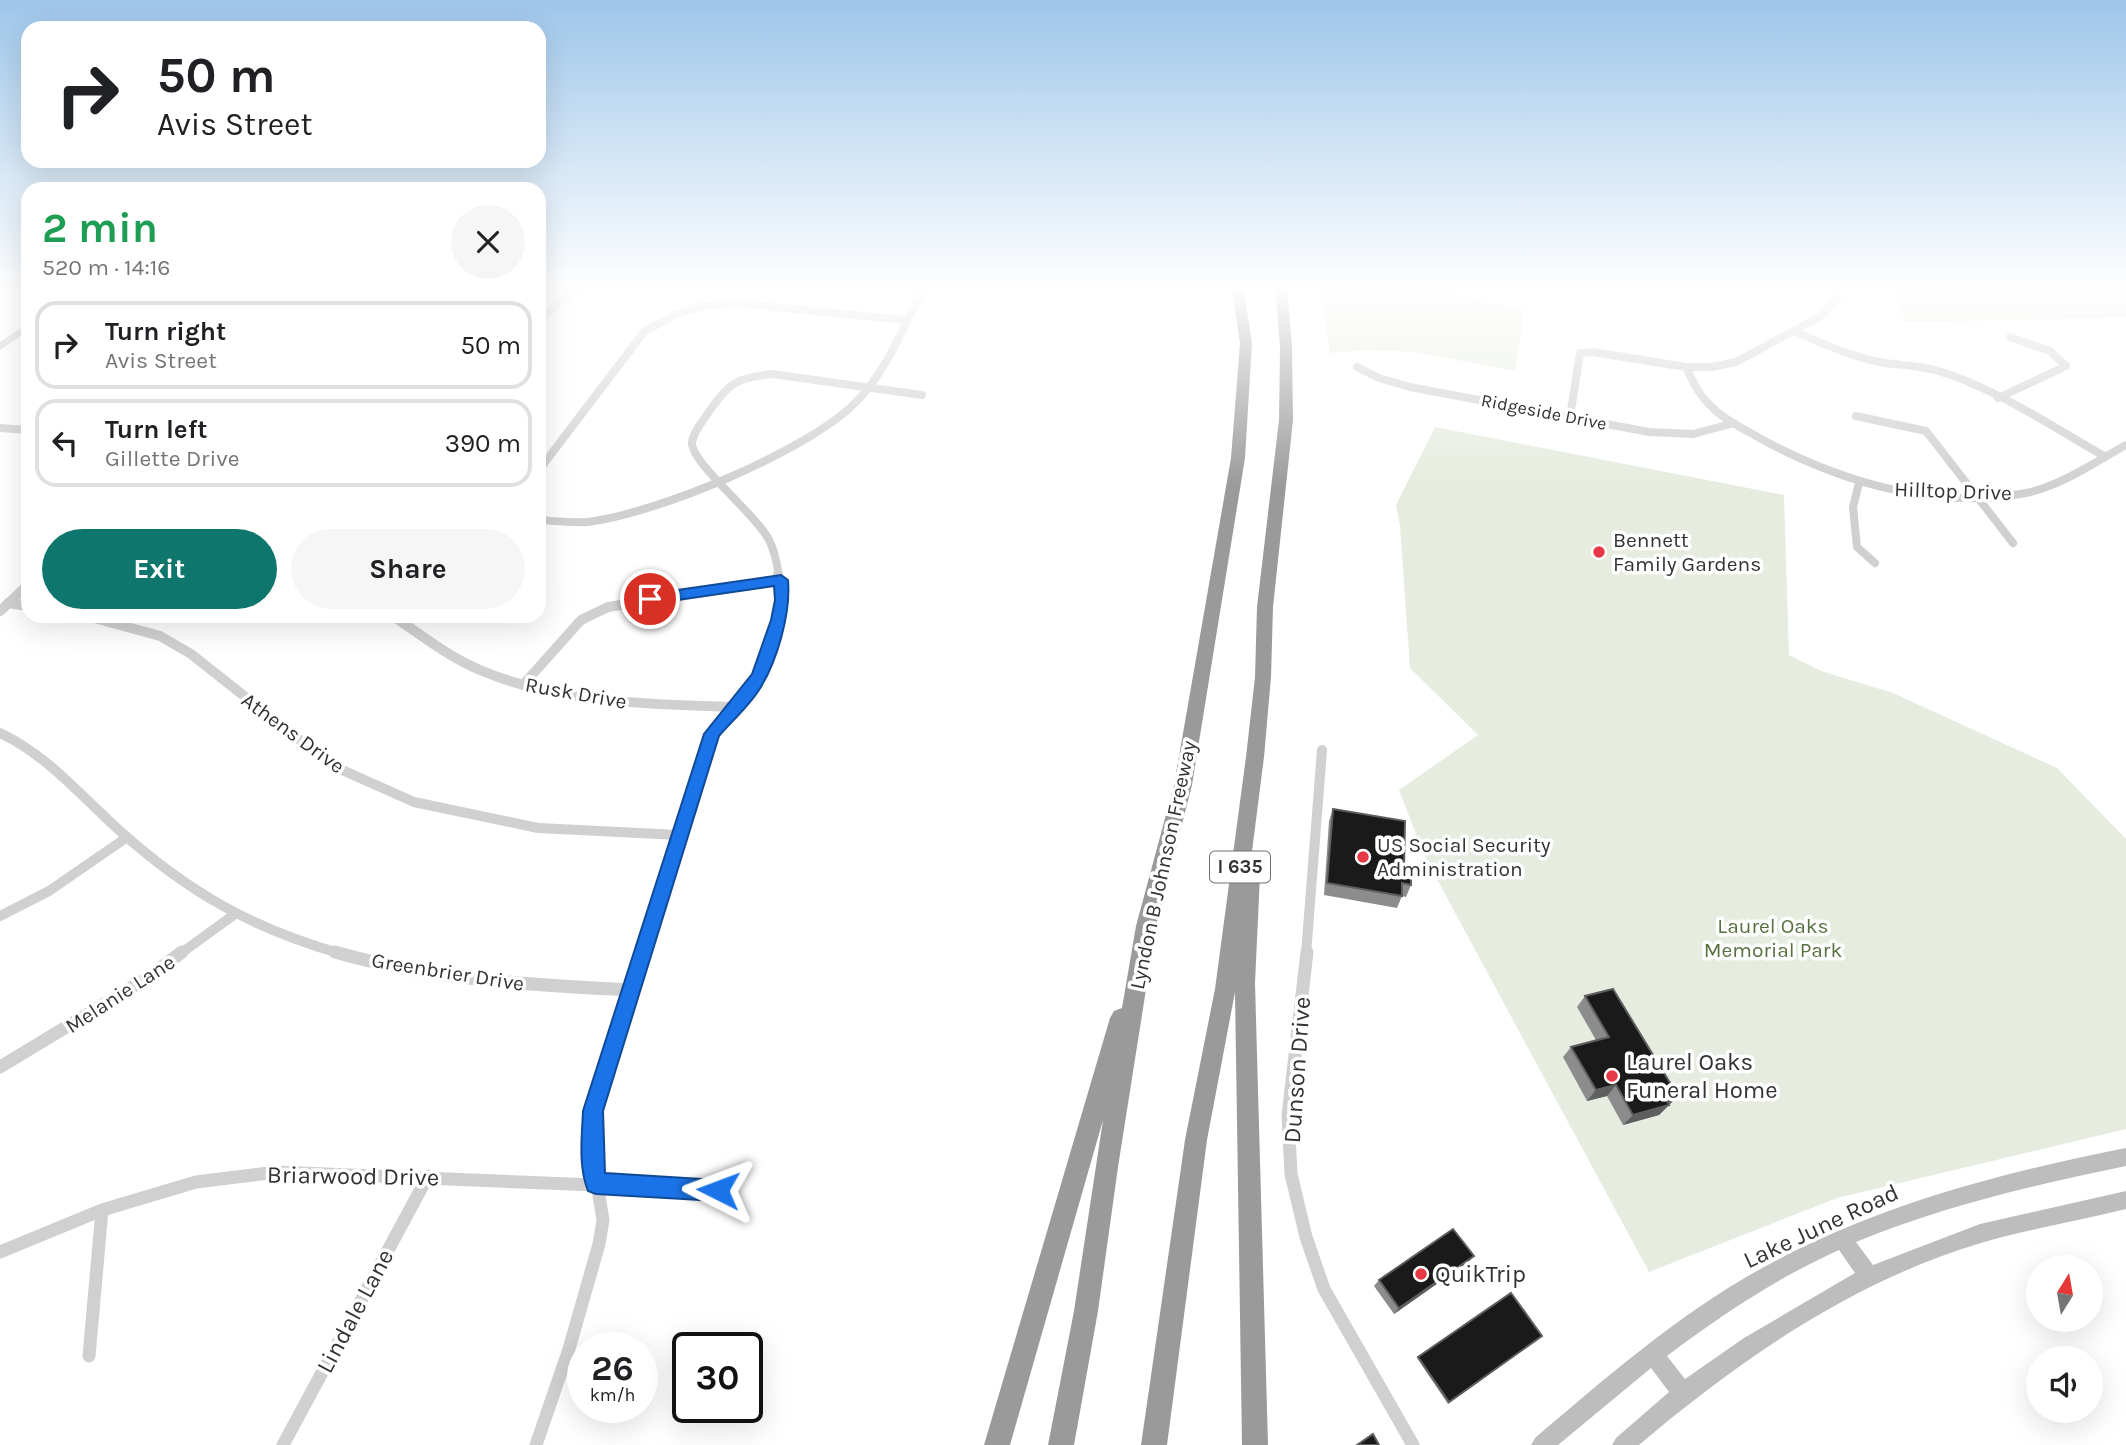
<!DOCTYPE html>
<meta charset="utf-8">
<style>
:root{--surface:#fff;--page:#f6f6f6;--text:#202124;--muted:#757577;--line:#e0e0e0;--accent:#0f766e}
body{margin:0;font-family:Karla,sans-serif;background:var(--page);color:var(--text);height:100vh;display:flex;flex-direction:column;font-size:26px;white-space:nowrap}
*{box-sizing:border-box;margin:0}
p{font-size:23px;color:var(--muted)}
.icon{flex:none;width:38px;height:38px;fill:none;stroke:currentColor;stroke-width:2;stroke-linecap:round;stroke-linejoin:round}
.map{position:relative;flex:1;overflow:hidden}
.side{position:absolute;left:21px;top:182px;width:525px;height:441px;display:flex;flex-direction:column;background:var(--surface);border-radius:21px;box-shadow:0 7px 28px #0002}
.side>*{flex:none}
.top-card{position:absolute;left:21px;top:21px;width:525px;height:147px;border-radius:21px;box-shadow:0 7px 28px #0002;background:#fff;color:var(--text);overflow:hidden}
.needle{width:46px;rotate:11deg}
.buttons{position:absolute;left:2026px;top:1255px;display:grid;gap:14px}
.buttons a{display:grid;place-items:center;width:77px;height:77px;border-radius:50%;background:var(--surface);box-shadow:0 7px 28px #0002;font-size:35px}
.speed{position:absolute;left:567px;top:1332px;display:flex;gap:14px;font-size:35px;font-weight:700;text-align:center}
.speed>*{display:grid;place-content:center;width:91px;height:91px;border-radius:50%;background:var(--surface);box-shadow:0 7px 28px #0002;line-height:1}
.speed small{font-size:18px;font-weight:400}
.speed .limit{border:4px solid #111;border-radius:10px;background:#fff;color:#111}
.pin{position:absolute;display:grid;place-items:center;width:60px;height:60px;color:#fff;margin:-30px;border:4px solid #fff;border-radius:50%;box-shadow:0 2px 7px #0007}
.me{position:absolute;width:77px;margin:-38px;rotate:273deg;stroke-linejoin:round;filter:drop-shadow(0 0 5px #0008)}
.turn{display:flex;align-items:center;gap:24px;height:147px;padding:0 21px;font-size:32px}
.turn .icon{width:91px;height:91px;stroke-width:2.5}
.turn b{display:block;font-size:49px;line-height:60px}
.round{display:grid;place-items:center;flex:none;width:74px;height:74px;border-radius:37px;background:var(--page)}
.overview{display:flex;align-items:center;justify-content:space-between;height:119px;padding:0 21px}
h1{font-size:42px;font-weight:700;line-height:52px;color:#1e9e55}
.primary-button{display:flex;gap:14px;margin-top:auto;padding:14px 21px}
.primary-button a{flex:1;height:80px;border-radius:42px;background:var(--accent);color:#fff;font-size:28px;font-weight:700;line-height:80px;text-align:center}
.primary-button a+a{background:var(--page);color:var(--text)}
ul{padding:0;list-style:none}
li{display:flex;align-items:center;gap:21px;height:88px;margin:0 14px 10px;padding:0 7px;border:4px solid var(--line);border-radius:21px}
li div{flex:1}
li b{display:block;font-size:26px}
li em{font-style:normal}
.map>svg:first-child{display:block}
</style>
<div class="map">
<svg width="2126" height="1445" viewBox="0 0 2126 1445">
<rect width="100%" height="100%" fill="#fff"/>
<path fill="#e6ecdf" d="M 1320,285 L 1432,285 L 1465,298 L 1524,309 L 1515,371 L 1416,352 L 1366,350 L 1330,353 Z
M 1888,285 L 2126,285 L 2126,318 L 1906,322 Z
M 1435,427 L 1784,495 L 1789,655 L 1821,671 L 1893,693 L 2057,768 L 2126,839 L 2126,1129 L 1837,1198 L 1649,1272 L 1425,857 L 1399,790 L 1478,735 L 1410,668 L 1400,526 L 1396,505 Z"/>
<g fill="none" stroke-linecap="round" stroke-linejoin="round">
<path stroke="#d0d0d0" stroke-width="8" d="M 539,320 L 568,295 L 588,285
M 1795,331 C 1824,345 1854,358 1885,363 C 1908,366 1927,366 1948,374 C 2003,393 2053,427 2104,456
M 1357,367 L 1379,378 L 1410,387 L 1649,432 L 1693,434 L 1734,423
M 1686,367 C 1692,380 1698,393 1708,403 C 1723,420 1746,430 1765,441 C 1844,483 1936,510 2026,493 C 2061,486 2095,462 2126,445
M 1998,398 L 2066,366 L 2050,351 L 2010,337
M 1856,416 L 1926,431 L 2013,543
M 1570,417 L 1580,353 L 1593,352 L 1686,367 L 1712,367 L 1736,362 L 1821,316 L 1839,296
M 0,428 L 28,430
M 539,470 L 644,332 L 676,314 L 699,307 L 735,303 L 906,320
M 1859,483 L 1853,507 L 1857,547 L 1875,563
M 539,520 C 555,521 571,523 587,522 C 656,514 805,452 854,404 C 887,372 904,325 925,285
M 779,576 C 777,563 775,551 769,540 C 756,514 692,464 692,443 C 693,431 704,420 710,410 C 730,382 737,378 772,374 L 922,395"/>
<path stroke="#d0d0d0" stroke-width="10" d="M 8,603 L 28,606
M 0,611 L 28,585
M 87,616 L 160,636 L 191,654 L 333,766 L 414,802 L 538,828 L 679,835
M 393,616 C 421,635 449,657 480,670 C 560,704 649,704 735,707
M 523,685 L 581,620 L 608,607 L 781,580
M 0,733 C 47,755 81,796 120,831 C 188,892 253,929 342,954
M 0,916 L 49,891 L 126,838
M 180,954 L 235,914
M 642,954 L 712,734 L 753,687 L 778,620 L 782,600 L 778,574
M 1306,954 L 1322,750"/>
<path stroke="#d0d0d0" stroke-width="13" d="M 335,952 C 432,980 531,985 631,990
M 1307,952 L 1288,1115 L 1291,1174 L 1306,1237 L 1324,1289 L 1413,1445
M 0,1067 L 144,980 L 182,952
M 0,1252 L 102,1210 L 196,1182 L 277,1172 L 718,1190
M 89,1356 L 102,1210
M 283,1445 L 428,1176
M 536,1445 L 569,1349 L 599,1244 L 603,1220 L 592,1154 L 593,1111 L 643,952"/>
<path fill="#bdbdbd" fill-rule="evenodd" d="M 28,323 L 28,331 L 0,350 L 0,342 Z
M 2126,1148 L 2126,1166 C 2034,1185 1943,1206 1856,1242 L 1873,1265 L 1980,1224 L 2126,1191 L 2126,1209 C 2078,1221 2028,1229 1981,1243 C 1853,1281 1739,1360 1639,1445 L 1612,1445 L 1616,1438 L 1669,1392 L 1651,1368 L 1558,1445 L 1531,1445 L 1535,1438 C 1608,1376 1680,1313 1764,1267 C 1877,1205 2001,1173 2126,1148 ZM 1839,1250 L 1855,1273 L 1744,1338 L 1685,1379 L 1667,1356 C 1721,1315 1777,1278 1839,1250 Z"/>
<path fill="#9a9a9a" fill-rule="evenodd" d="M 1231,285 L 1243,285 L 1252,343 L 1245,458 L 1192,785 L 1156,926 L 1118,1167 L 1098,1311 L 1074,1445 L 1048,1445 L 1074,1311 L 1103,1120 L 1010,1445 L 984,1445 L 1110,1018 L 1114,1011 L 1122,1008 L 1136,926 L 1174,785 L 1231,458 L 1240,343 Z
M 1275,285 L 1287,285 L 1292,346 L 1293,420 L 1273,607 L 1271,677 L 1264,757 L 1250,867 L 1257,869 L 1260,875 L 1255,983 L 1268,1445 L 1242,1445 L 1235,992 L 1207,1140 L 1167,1445 L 1141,1445 L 1185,1140 L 1215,989 L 1246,757 L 1255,677 L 1257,607 L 1279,420 L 1280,346 Z"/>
</g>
<path fill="#8c8c8c" d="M 1333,809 L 1411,885 L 1406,897 L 1402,896 L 1397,908 L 1324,895 L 1329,821 Z
M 1585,996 L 1678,1096 L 1659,1115 L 1623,1125 L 1607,1096 L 1587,1101 L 1563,1057 L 1571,1047 L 1596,1040 L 1577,1007 Z
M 1474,1256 L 1468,1262 L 1394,1314 L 1374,1286 L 1379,1280 Z
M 1542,1336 L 1448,1404 L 1417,1358 L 1418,1357 Z"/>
<path fill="#5f5f5f" d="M 1616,1085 L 1607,1096 L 1587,1101 L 1596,1090 Z
M 1678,1096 L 1659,1115 L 1623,1125 L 1633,1115 L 1666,1099 Z
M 1474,1256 L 1468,1262 L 1394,1314 L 1399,1308 Z"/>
<path fill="#1a1a1a" stroke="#5f5f5f" stroke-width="2" d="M 1333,809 L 1405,821 L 1404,868 L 1411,869 L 1411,885 L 1402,883 L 1402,896 L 1327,883 Z
M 1613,989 L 1678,1096 L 1666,1099 L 1669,1105 L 1633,1115 L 1616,1085 L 1596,1090 L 1571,1047 L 1609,1037 L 1585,996 Z
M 1453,1229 L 1474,1256 L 1399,1308 L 1379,1280 Z
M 1511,1293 L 1542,1336 L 1449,1402 L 1418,1357 Z
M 1373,1434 L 1379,1445 L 1357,1445 Z"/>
<linearGradient id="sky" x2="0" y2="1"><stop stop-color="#9ec6ea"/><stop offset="0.59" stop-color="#fff"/><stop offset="1" stop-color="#fff" stop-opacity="0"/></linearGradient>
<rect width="2126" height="487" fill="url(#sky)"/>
<path fill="#1a73e8" stroke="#114b97" stroke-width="2" d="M 781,575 L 788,580 C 791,613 777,662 759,690 C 748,707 732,721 719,736 L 603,1111 L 605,1173 L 718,1180 L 726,1183 L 729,1190 L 726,1198 L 718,1201 L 596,1194 L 588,1191 C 578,1166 582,1136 583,1111 L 704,734 L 752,674 L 771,620 L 775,600 L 774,586 L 650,604 L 643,599 L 650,594 Z"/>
<g fill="#e63946" stroke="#fff" stroke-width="2.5">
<circle cx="1599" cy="552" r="7"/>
<circle cx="1363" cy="857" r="7"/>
<circle cx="1612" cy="1076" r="7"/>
<circle cx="1421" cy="1274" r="7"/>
</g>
<g text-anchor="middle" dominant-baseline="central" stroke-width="7" stroke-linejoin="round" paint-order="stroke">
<g font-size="18" fill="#333" stroke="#fff">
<text transform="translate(1544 412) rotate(11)">Ridgeside Drive</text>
</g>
<rect fill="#fff" stroke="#707070" stroke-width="2" x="1210" y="851.5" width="60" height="31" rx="5"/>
<g font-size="19" font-weight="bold" fill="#333">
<text x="1240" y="867">I 635</text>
</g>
<g font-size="21" fill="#333" stroke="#fff">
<text transform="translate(1953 491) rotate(2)">Hilltop Drive</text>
<text transform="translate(576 693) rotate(10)">Rusk Drive</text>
<text transform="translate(293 733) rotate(36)">Athens Drive</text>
<text transform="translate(1163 865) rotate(-78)">Lyndon B Johnson Freeway</text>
<text transform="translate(448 972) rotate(9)">Greenbrier Drive</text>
<text transform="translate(120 994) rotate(-33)">Melanie Lane</text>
</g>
<g font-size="21" fill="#333" stroke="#fff" text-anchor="start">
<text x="1613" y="540">Bennett<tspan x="1613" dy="24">Family Gardens</tspan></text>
<text x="1377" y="845">US Social Security<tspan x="1377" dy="24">Administration</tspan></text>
</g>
<g font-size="21" fill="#56703f" stroke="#fff">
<text x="1773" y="926">Laurel Oaks<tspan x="1773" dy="24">Memorial Park</tspan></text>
</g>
<g font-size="24" fill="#333" stroke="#fff" text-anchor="start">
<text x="1626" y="1062">Laurel Oaks<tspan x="1626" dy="28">Funeral Home</tspan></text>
<text x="1435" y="1274">QuikTrip</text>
</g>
<g font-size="24" fill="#333" stroke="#fff">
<text transform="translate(1297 1070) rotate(-86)">Dunson Drive</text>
<text transform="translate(353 1176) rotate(1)">Briarwood Drive</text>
<text transform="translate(1821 1226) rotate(-25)">Lake June Road</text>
<text transform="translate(355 1311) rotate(-62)">Lindale Lane</text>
</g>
</g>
</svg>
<div class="buttons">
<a><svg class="needle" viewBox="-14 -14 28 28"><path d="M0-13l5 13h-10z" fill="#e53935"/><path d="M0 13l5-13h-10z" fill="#757577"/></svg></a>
<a><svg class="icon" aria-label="sound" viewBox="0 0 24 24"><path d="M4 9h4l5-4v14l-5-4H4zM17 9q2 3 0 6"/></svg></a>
</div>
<div class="speed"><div>26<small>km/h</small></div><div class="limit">30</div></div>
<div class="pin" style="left:650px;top:599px;background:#d93025"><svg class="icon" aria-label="arrive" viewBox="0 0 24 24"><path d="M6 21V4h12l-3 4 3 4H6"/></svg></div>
<svg class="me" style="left:718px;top:1190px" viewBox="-20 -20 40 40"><path d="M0-17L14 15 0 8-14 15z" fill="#1a73e8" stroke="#fff" stroke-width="4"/></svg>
<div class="top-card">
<div class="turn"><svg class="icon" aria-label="right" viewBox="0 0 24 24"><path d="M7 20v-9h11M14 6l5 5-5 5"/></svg><div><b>50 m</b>Avis Street</div></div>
</div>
<section class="side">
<div class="overview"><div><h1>2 min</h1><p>520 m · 14:16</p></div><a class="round"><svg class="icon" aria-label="close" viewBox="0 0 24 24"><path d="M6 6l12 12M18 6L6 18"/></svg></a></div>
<ul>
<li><svg class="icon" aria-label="right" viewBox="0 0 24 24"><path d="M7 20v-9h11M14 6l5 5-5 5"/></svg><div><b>Turn right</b><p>Avis Street</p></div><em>50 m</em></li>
<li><svg class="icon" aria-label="left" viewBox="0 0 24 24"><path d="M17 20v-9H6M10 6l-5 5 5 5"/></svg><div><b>Turn left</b><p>Gillette Drive</p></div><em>390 m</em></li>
</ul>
<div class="primary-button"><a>Exit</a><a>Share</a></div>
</section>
</div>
